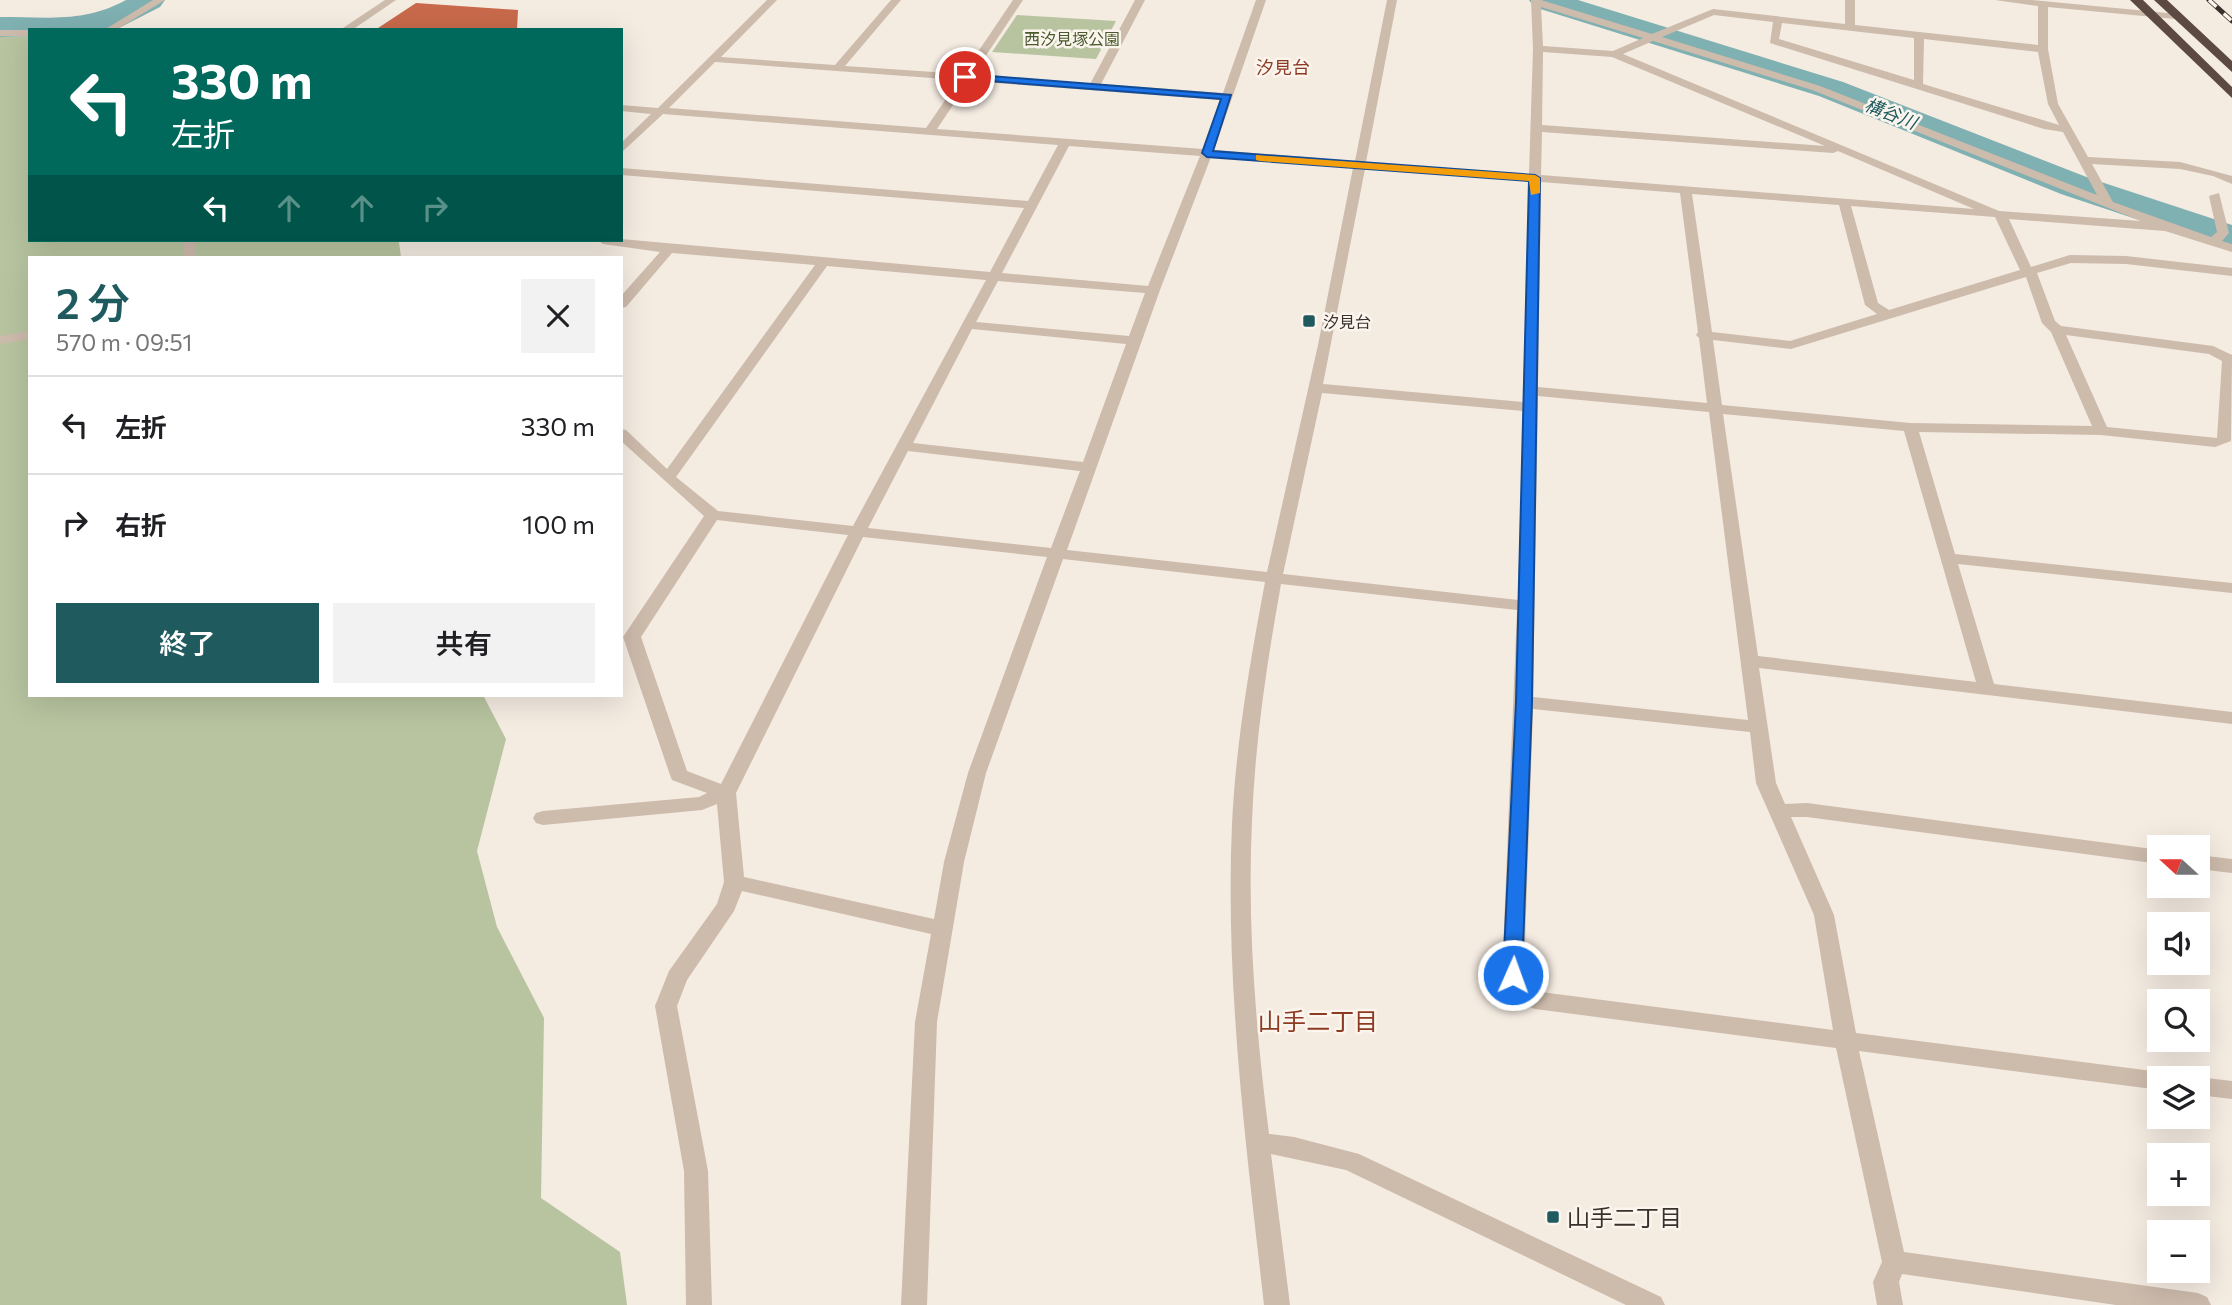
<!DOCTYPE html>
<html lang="ja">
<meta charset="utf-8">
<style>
:root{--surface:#fff;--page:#f2f2f2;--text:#202124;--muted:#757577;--line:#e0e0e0;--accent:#1f5a5e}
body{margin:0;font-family:Commissioner,"Noto Sans JP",sans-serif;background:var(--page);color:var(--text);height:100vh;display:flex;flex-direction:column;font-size:26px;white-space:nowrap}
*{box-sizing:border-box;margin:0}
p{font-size:23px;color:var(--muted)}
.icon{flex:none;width:38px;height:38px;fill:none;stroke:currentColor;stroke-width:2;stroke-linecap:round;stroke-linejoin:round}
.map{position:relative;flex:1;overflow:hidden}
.panel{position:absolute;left:28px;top:256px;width:595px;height:441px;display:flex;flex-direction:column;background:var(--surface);border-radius:0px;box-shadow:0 7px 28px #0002}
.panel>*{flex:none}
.top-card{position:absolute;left:28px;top:28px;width:595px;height:214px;border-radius:0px;box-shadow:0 7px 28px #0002;background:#00695c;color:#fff;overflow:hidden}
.needle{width:46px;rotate:291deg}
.fabs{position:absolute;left:2147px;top:835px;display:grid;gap:14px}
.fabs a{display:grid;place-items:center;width:63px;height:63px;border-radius:0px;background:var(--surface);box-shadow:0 7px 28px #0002;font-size:35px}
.pin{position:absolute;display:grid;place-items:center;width:60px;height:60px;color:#fff;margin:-30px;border:4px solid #fff;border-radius:50%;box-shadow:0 2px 7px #0007}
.me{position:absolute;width:77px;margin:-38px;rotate:2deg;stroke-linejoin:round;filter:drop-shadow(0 0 5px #0008)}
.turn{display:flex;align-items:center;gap:24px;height:147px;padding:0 28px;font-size:32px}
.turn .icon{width:91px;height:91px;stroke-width:2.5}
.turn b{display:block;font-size:49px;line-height:60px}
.lanes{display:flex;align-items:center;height:66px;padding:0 28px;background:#0003;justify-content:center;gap:35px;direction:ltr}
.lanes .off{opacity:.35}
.round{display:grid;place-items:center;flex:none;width:74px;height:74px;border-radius:0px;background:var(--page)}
.head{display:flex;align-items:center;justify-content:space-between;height:119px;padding:0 28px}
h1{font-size:42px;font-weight:600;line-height:52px;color:var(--accent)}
.button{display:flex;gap:14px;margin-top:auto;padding:14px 28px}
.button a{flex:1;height:80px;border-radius:0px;background:var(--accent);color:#fff;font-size:28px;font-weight:600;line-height:80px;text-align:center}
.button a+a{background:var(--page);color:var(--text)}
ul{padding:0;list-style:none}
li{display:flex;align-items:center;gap:21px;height:98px;padding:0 28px;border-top:2px solid var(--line)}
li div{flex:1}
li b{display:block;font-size:26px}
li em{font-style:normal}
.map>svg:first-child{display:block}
</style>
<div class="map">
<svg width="2232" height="1305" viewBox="0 0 2232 1305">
<rect width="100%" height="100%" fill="#f4ebe1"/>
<path fill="#b8c4a0" d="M 1017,15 L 1116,21 L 1096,59 L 992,52 Z
M 30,36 L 30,240 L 391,240 L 399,242 L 401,257 L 30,257 L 30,695 L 483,695 L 506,739 L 477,851 L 497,927 L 544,1018 L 541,1198 L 620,1252 L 627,1305 L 0,1305 L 0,37 Z"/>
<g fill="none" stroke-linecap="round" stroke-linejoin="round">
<path fill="#7fb0b2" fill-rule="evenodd" d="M 126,0 L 165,0 L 160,7 L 115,30 L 30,30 L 30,36 L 0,37 L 0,17 C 47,17 84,23 126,0 Z
M 1529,0 L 1578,0 L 1843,82 L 2089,178 L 2232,225 L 2232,251 L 2061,194 L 1819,96 L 1534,7 Z"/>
</g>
<path fill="#c8694b" d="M 416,3 L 518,10 L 517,30 L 375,30 Z"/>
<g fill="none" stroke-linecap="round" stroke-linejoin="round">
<path fill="#cdbbac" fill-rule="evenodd" d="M 153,0 L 165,0 L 116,30 L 104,30 Z
M 385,0 L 396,0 L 352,30 L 340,30 Z
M 767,0 L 777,0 L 721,57 L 835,65 L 891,0 L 901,0 L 845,66 L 963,74 L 1013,0 L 1023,0 L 973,75 L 1090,84 L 1135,0 L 1145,0 L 1101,84 L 1223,93 L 1256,0 L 1266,0 L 1214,150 L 1355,161 L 1387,0 L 1397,0 L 1366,162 L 1529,174 L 1533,49 L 1531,0 L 1541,0 L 1652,34 L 1713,9 L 1845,24 L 1845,0 L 1855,0 L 1855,25 L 2038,45 L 2038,6 L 1995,0 L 2031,0 L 2178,14 L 2180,16 L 2175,19 L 2048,7 L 2048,49 L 2058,104 L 2088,157 L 2180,162 L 2232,176 L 2232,184 L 2213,176 L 2180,169 L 2092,164 L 2113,202 L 2211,237 L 2217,232 L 2209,196 L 2219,193 L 2229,233 L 2222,241 L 2232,244 L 2232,252 L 2165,231 L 2009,219 L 2031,267 L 2070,255 L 2126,256 L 2232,268 L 2232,276 L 2126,264 L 2071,263 L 2037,273 L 2055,321 L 2061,326 L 2213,346 L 2232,355 L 2231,441 L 2215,447 L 2101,435 L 1919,432 L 1955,554 L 2232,583 L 2232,593 L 1958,564 L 1994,684 L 2232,712 L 2232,724 L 1759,668 L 1776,783 L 1785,804 L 1807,803 L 2160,850 L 2160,864 L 1807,817 L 1791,817 L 1834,915 L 1856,1033 L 2160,1072 L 2170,1078 L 2160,1078 L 2160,1090 L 1859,1051 L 1904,1252 L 2198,1293 L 2207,1297 L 2211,1305 L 2116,1305 L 1902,1274 L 1899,1282 L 1903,1305 L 1877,1305 L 1873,1282 L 1882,1262 L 1836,1048 L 1535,1009 L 1527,1006 L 1502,975 L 1517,610 L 1281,584 C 1267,662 1255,741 1252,821 C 1247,925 1256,1031 1269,1134 L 1294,1137 L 1359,1154 L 1661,1297 L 1665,1305 L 1626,1305 L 1346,1170 L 1271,1154 L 1290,1305 L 1264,1305 C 1246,1145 1225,985 1232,824 C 1236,742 1250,662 1265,582 L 1063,559 L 986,773 L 964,862 L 937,1022 L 927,1305 L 901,1305 L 915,1022 L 931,934 L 742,891 L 734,911 L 687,980 L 677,1006 L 708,1171 L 712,1305 L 686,1305 L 684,1171 L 655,1006 L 669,971 L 717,904 L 724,882 L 717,804 L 702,810 L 543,825 L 536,823 L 533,818 L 536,813 L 543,811 L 699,797 L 707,793 L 672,780 L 670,775 L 623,637 L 704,516 L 621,441 L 621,429 L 626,430 L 667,469 L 815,265 L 672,253 L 626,307 L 621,308 L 621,296 L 660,252 L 603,244 L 597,240 L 621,239 L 990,272 L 1024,208 L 621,175 L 621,168 L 1028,201 L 1058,145 L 663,114 L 621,153 L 621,143 L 651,114 L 621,111 L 621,105 L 658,108 ZM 1541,7 L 1643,38 L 1613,51 L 1543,46 ZM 1714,15 L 1773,22 L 1770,43 L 2044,129 L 2063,132 L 2097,195 L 1820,86 L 1662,37 ZM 1782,23 L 1914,38 L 1914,80 L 1779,39 ZM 1924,39 L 2038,52 L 2048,104 L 2059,125 L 1923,84 ZM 1653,41 L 1812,90 L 2141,221 L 1999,211 L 1623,54 ZM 1543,52 L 1612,57 L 1825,146 L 1542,125 ZM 715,62 L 959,80 L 926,128 L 669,108 ZM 969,81 L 1220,100 L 1203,149 L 937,129 ZM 1542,132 L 1833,153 L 1838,151 L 1974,209 L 1541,175 ZM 1069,146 L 1200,156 L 1148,286 L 1002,273 ZM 1211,157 L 1353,168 L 1318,345 L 1267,572 L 1067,550 L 1160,290 ZM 1365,169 L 1529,181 L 1523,402 L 1323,384 ZM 1541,182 L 1680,193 L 1698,332 L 1696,335 L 1699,338 L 1707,403 L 1538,387 ZM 1692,194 L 1839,205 L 1865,305 L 1877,314 L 1790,341 L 1712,332 ZM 1851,206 L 1995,217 L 2020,270 L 1889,310 L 1878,303 ZM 827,266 L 986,280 L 853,526 L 718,511 L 676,477 ZM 2026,277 L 2042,323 L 2051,332 L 2092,426 L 1910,423 L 1722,405 L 1713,340 L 1791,349 ZM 998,281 L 1145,293 L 1129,336 L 976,322 ZM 972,329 L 1126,344 L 1083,462 L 913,443 ZM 2066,335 L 2209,354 L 2222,361 L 2217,438 L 2107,427 ZM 1322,393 L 1523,411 L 1518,600 L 1283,574 ZM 1538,396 L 1709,412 L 1748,720 L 1533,697 ZM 1723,414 L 1904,431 L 1976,682 L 1758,656 ZM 908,451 L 1080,471 L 1051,548 L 868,528 ZM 717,520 L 848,535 L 721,784 L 687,771 L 641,637 ZM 863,537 L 1047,557 L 968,773 L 944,862 L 934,919 L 744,877 L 736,793 ZM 1533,709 L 1750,732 L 1756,783 L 1814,915 L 1833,1030 L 1541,992 L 1524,973 Z
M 0,30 L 30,30 L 30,36 L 0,36 Z
M 183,240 L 195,240 L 196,257 L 184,257 Z
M 30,331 L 30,339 L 0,344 L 0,336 Z
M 2198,855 L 2232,859 L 2232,873 L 2198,869 Z
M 2198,1077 L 2232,1081 L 2232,1099 L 2198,1095 L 2198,1078 L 2194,1078 Z"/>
<path fill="#5c4a42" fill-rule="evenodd" d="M 2130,0 L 2143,0 L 2232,87 L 2232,98 Z
M 2154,0 L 2167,0 L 2232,61 L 2232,72 Z"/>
<g stroke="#3b302b" stroke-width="5">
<path id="rail" d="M 2209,0 L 2232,21"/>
</g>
<use href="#rail" stroke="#fbf5ee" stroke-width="3.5" stroke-dasharray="10" stroke-linecap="butt"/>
</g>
<path fill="#1a73e8" stroke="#114b97" stroke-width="2" d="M 965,74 L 1231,95 L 1213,151 L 1535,175 L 1540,178 L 1532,702 L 1522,975 L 1520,980 L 1506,980 L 1503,975 L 1516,702 L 1529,181 L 1207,157 L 1202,153 L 1221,99 L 962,79 Z"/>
<path fill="#f59e0b" d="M 1256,155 L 1535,175 L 1540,178 L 1540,193 L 1531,195 L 1529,181 L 1260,161 L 1256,160 Z"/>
<g fill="#1f5a5e" stroke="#fbf5ee" stroke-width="2.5">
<rect x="1302" y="314" width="14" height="14" rx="3.5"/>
<rect x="1546" y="1210" width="14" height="14" rx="3.5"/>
</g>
<g text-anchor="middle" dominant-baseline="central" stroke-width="5" stroke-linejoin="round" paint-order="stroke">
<g font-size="16" fill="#4a5a2e" stroke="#fbf5ee">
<text x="1072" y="38">西汐見塚公園</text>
</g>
<g font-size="16" fill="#3b302b" stroke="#fbf5ee" text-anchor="start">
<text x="1323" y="321">汐見台</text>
</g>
<g font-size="18" fill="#8c3b22" stroke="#fbf5ee">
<text x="1283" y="67">汐見台</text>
</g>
<g font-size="18" font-style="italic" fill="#1f5a5e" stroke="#fbf5ee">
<text transform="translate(1891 113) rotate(22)">構谷川</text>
</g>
<g font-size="23" fill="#3b302b" stroke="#fbf5ee" text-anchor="start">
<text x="1567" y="1217">山手二丁目</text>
</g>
<g font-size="24" fill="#8c3b22" stroke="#fbf5ee">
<text x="1318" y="1020">山手二丁目</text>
</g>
</g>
</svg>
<div class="fabs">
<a><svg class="needle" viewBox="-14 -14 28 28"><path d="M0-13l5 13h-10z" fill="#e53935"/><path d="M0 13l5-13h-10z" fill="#757577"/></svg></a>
<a><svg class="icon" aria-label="sound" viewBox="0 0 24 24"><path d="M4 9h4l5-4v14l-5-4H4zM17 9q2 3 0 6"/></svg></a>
<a><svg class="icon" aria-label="search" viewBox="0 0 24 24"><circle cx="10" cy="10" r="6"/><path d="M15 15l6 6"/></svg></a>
<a><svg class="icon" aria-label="layers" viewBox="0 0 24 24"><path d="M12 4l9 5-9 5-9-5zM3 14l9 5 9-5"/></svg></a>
<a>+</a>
<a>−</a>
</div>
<div class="pin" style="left:965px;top:77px;background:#d93025"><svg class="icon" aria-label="arrive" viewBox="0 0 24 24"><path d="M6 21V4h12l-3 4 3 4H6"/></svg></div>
<svg class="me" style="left:1513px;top:975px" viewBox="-20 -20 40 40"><circle r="17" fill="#1a73e8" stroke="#fff" stroke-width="3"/><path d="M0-11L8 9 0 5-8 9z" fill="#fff"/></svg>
<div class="top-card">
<div class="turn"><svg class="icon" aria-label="left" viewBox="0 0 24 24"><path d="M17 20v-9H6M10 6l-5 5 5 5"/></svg><div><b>330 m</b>左折</div></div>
<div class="lanes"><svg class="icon" aria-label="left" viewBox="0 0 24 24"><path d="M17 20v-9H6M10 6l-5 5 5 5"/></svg><svg class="icon off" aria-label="ahead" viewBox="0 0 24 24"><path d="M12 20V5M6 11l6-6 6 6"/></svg><svg class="icon off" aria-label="ahead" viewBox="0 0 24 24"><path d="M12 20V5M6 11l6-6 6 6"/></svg><svg class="icon off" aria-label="right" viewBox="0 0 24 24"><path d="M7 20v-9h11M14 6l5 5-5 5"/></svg></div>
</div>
<section class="panel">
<div class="head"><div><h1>2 分</h1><p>570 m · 09:51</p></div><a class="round"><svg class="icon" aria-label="close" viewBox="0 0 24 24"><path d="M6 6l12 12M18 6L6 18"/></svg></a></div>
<ul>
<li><svg class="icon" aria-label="left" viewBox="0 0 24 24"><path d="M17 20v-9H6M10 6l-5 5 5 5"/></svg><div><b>左折</b></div><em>330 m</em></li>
<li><svg class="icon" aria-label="right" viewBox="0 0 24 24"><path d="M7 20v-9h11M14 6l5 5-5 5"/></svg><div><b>右折</b></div><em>100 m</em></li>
</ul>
<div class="button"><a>終了</a><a>共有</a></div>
</section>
</div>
